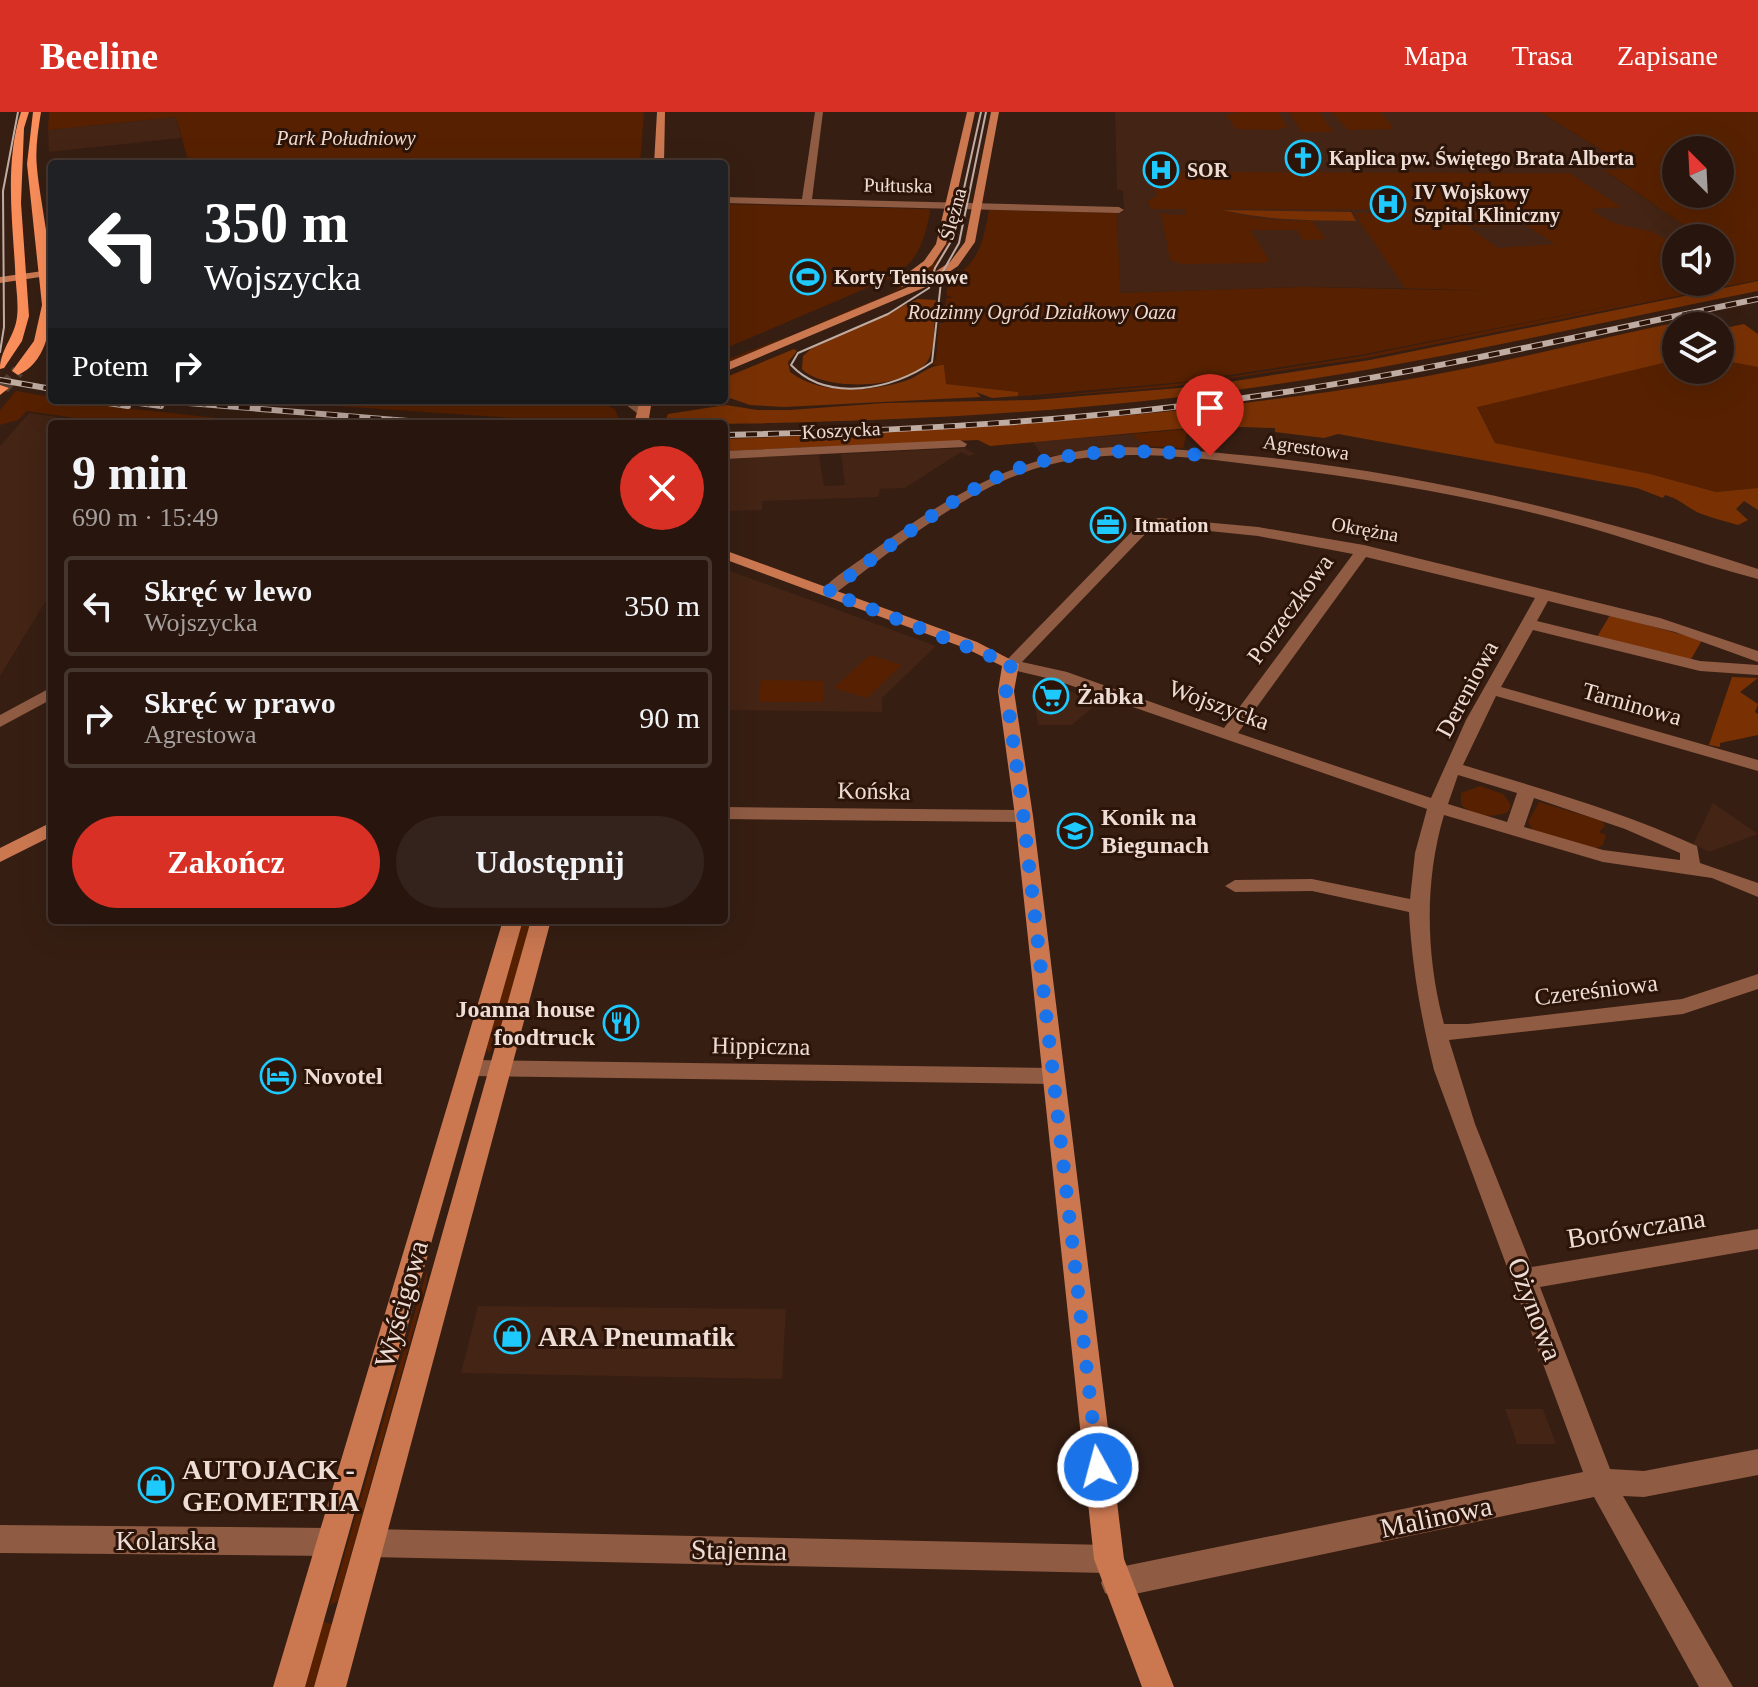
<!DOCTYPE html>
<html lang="pl">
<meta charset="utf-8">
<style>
:root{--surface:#28160e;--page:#34231c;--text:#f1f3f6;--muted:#a59f9e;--line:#44352e;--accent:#d93025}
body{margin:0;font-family:"Times New Roman",serif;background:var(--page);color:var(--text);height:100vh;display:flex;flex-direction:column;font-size:30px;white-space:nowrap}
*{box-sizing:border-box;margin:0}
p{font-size:26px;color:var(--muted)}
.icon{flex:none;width:44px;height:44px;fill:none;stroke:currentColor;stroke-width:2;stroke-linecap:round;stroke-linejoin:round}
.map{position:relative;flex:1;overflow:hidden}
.side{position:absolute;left:48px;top:308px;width:680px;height:504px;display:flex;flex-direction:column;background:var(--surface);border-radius:8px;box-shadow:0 8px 32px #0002,0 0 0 2px var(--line)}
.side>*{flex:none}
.top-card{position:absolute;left:48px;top:48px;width:680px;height:244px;border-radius:8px;box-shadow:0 8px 32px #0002,0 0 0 2px var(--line);background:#202124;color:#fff;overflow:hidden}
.needle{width:52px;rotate:336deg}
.fabs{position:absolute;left:1662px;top:24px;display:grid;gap:16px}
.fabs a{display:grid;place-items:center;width:72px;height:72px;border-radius:50%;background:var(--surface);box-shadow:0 8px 32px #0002,0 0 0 2px var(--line);font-size:40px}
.pin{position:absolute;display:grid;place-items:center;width:68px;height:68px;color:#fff;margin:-82px -34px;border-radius:50% 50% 50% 0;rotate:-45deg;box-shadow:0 0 8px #0007}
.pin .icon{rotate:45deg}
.me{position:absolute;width:88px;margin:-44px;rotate:353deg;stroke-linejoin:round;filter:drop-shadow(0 0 6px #0008)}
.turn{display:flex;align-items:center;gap:28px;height:168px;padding:0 24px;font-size:36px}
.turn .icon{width:104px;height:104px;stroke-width:2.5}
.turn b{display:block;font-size:56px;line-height:68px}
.then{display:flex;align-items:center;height:76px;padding:0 24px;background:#0003;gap:16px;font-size:30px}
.round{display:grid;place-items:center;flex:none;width:84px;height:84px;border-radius:42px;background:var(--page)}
.headline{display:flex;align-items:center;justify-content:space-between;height:136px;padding:0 24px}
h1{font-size:48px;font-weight:600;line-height:60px}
.primary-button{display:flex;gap:16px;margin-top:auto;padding:16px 24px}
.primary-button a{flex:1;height:92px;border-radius:48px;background:var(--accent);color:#fff;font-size:32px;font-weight:600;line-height:92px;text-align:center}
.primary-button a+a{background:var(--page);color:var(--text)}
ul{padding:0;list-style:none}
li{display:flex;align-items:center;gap:24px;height:100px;margin:0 16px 12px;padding:0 8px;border:4px solid var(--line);border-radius:8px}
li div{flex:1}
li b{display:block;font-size:30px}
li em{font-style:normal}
header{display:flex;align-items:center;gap:48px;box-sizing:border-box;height:112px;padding:0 40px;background:var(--accent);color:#fff}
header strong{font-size:38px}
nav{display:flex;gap:44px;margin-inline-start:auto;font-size:28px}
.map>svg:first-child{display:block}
</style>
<header>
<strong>Beeline</strong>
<nav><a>Mapa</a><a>Trasa</a><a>Zapisane</a></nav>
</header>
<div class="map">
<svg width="1758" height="1575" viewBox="0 0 1758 1575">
<rect width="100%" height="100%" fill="#361e12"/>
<path fill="#432415" d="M 1115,0 L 1540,0 L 1633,58 L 1605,59 L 1703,126 L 1676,126 L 1676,170 L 1720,170 L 1720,138 L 1758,163 L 1685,181 L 1303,175 L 1119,181 L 1117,100 L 1124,100 L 1123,79 L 1117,77 Z
M 176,5 L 181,26 L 49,40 L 48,18 Z
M 29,301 L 104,312 L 52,312 L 52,479 L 0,564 L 0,334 Z
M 1132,322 L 1144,334 L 1043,345 L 1033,330 Z
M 965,336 L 975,342 L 969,344 L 961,340 L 905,376 L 880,377 L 878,385 L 762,389 L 762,398 L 724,399 L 726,346 L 819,343 L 824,374 L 845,373 L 841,342 Z
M 724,457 L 822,492 L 936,534 L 882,586 L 882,600 L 724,598 Z
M 1047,570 L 1099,590 L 1072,613 L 1038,613 L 1032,574 Z
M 1713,691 L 1758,722 L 1709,740 L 1693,732 Z
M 478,1194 L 786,1197 L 782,1267 L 461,1261 Z
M 1505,1297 L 1543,1297 L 1556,1332 L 1517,1332 Z"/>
<path fill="#572101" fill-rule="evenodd" d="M 49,0 L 644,0 L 640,52 L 189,52 L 176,5 L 48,18 Z
M 1225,0 L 1278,0 L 1287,15 L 1277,18 L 1236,17 L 1226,3 L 1237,0 Z
M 1289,0 L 1319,0 L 1333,20 L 1302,20 Z
M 1331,0 L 1381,0 L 1394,17 L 1348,18 Z
M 1540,0 L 1758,0 L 1758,168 L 1367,246 L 1171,275 L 1031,286 L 1203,269 L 1362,244 L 1651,186 L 1360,243 L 1183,270 L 1024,284 L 1018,284 L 1018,280 L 946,272 L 944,253 L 932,253 L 936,247 L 939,211 L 944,211 L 946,186 L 953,186 L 946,183 L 948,170 C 979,151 983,131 989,98 L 1117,101 L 1120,181 L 1303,175 L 1494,179 L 1405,176 L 1354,101 L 1449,101 L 1498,136 L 1555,132 L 1524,112 L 1477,115 L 1457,101 L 1566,98 L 1223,97 C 1243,107 1288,109 1312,109 L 1326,127 L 1303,128 L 1297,118 L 1250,118 L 1269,148 L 1265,151 L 1182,152 L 1170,148 L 1162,105 L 1158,102 L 1186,103 L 1185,97 L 1151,97 L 1148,89 L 1158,83 L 1145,62 L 1149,60 L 1569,61 L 1622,95 L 1591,97 C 1609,112 1624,114 1645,118 C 1657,120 1663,129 1676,128 L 1676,170 L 1720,170 L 1720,140 L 1731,145 L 1720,138 L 1720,126 L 1703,126 L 1604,58 L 1632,57 ZM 1676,38 L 1720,38 L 1720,82 L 1676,82 Z
M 724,92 L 929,97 L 930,100 C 924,130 919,146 895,164 L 724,237 Z
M 954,100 L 958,100 L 948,134 L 930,164 L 724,252 L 724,249 C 777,227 905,186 939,146 C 949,133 951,115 954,100 Z
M 1676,248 L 1676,258 L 1720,258 L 1720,248 L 1758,255 L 1758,376 L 1716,380 L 1650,362 L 1495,331 L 1477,294 Z
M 16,279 L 52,285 L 52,288 L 272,312 L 115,312 L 27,299 L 18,308 L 0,313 L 0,298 Z
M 246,288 L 593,288 L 615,297 L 619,308 L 514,306 Z
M 1188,317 L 1183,336 L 1144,334 L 1132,322 Z
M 870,543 L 902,553 L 867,586 L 834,576 Z
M 761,568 L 824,569 L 823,590 L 759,590 Z
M 1480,674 L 1503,682 L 1511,693 L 1508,700 C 1490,707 1476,704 1461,693 L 1461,681 Z
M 1539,690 L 1602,709 L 1605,714 L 1599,720 L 1606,723 L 1603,733 L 1594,737 L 1533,719 L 1528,710 Z
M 523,808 L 531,808 L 497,929 L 489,941 L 486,936 Z
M 428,1155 L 426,1173 L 338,1489 L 330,1493 Z
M 323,1510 L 332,1512 L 314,1575 L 305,1575 Z"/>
<path fill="#793104" d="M 1223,98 L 1351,100 L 1356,109 C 1307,108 1271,109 1223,98 Z
M 1758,169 L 1758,179 L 1748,181 C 1592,212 1436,249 1278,272 C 1074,302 867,312 664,312 L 668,302 L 726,293 L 757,298 L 790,298 L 885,291 L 1034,288 L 1203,274 L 1370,248 Z
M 918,187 L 936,188 C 933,205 937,236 927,250 C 907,277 824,280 802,257 L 803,244 L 812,236 Z
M 1683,209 L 1694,214 L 1676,214 L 1676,248 L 1477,295 L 1495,331 L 1650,362 L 1716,380 L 1758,376 L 1758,398 L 1744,389 L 1736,397 L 1748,408 L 1738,413 C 1725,409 1712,406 1699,401 C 1686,395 1680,387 1665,383 L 1663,386 L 1637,376 L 1338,322 L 1324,326 L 1275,320 L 1275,316 L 1210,314 L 990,334 L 978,328 L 724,339 L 724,327 C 948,319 1172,306 1393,270 C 1490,254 1587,229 1683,209 Z
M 1744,212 L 1758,222 L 1758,255 L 1720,248 L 1720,217 Z
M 794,237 L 797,239 L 788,250 L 790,260 C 819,283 871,280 905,269 C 920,264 928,253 944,253 L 946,272 L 1018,280 L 1018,284 L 992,286 L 976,280 L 981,285 L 784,295 L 750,293 L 724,284 L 724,266 Z
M 1610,503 L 1702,528 L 1690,549 L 1597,525 Z
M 1732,565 L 1758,566 L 1740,580 L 1758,592 L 1755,600 L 1758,602 L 1758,623 L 1720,631 L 1720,635 L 1709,633 Z"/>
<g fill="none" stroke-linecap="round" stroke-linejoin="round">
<path stroke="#523b2f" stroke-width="13" stroke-dasharray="13 6" stroke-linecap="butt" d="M 3,276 L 18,259"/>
<path fill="#8f5b43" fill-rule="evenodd" d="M 815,0 L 823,0 L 812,87 L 1119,95 L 1124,98 L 1119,101 L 724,91 L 724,85 L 802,87 Z
M 620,288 L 635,288 L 649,299 L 638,302 Z
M 960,328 L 967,332 L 965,335 L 724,347 L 724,339 Z
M 1114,335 C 1167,335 1219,341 1272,346 C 1438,365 1600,405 1758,457 L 1758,467 C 1692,450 1628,425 1561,408 C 1458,381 1353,364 1247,352 C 1171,343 1093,334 1020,362 C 951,388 892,439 833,483 L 828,485 L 820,480 C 834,464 857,451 874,438 C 948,384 1021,341 1114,335 Z
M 1159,406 L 1258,415 L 1364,433 L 1660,506 L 1758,539 L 1758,550 L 1675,520 L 1548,489 L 1537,509 L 1700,549 L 1758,553 L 1758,563 L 1700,559 L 1533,518 L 1501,575 L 1758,648 L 1758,659 L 1496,584 L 1463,653 C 1542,677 1621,699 1697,734 L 1700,751 L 1758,771 L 1758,785 L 1712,766 L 1603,750 L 1444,703 C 1424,770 1426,845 1444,912 L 1468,912 L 1682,887 L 1758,862 L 1758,877 L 1683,902 L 1449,928 L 1475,1012 L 1532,1155 L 1758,1117 L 1758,1137 L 1540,1175 L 1610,1357 L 1644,1359 L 1758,1337 L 1758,1363 L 1644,1385 L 1623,1384 L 1733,1575 L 1699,1575 L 1594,1385 L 1116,1486 L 1105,1481 L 1101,1471 L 1105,1461 L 370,1445 L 360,1441 L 355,1431 L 360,1421 L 370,1417 L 1109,1433 L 1119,1437 L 1124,1447 L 1120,1455 L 1583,1360 L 1434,958 C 1421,905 1412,855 1409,800 L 1312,779 L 1235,780 L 1225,774 L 1235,768 L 1312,767 L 1410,787 L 1415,741 L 1427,697 L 1055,568 L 1005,556 L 1003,552 L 1140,411 ZM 1160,414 L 1258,424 L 1353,442 L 1224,616 L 1067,560 L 1022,550 L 1150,417 ZM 1366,445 L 1535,486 L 1466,608 L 1431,686 L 1238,621 ZM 1458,663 L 1517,681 L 1507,710 L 1448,692 ZM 1534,686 L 1625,717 L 1680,741 L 1680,748 L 1603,738 L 1524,715 Z
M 52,575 L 52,587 L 0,615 L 0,603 Z
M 724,695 L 1024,698 L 1033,704 L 1024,710 L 724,707 Z
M 470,948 L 1052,956 L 1060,958 L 1063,964 L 1060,970 L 1052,972 L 470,964 L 462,962 L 459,956 L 462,950 Z
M 0,1413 L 331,1416 L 341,1420 L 346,1430 L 341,1440 L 331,1444 L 0,1441 Z"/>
<path fill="#cb7851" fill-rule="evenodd" d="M 657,0 L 665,0 L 664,52 L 654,52 Z
M 967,0 L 975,0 L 946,132 L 932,153 L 902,175 L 894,175 L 894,171 L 924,149 L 936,132 Z
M 991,0 L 999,0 L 975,130 L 958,154 L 928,174 L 724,260 L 724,252 L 920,170 L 950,150 L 965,130 Z
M 43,159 L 47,160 L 47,164 L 0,171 L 0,165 Z
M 640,288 L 652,288 L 648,312 L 634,312 Z
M 724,438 L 977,530 L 1019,552 L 1014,579 L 1033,704 L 1124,1447 L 1174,1575 L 1142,1575 L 1094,1447 L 1015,704 L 998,579 L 1002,554 L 965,536 L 724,447 Z
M 52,710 L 52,724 L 0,750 L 0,736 Z
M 503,808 L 523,808 L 305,1575 L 273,1575 Z
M 531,808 L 551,808 L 346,1575 L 314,1575 Z"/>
<path fill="#fa8e5a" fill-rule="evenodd" d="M 21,0 L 29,0 L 24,16 L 21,91 L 29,204 L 22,229 L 4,256 L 0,257 C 0,238 15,224 17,205 C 19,189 15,171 15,155 C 12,105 5,48 21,0 Z
M 33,0 L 41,0 C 38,19 35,37 37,56 C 41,106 78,236 18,263 L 12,259 L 34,229 L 42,193 L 27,52 Z
M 0,273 L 9,276 L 0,283 Z"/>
<path stroke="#bfaca3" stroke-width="2" d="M 981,0 L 953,126 L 935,156 L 929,176 L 888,202 L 798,241 L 791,253 C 827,291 893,278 932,250 L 942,161 L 959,131 L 986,0
M 0,240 L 4,215 L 3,79 L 18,0"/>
<g stroke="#bfaca3" stroke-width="6">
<path id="rail" d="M 0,268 L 52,277
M 88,288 L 128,294
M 117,288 L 161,294
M 151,288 L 445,312
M 724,323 C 907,319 1090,309 1272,282 C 1435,258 1596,220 1758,187"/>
</g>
<use href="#rail" stroke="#2c1409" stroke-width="4" stroke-dasharray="11" stroke-linecap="butt"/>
</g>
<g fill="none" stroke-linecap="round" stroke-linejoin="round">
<path stroke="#1a73e8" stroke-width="14" stroke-dasharray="0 25.2" d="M 1098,1355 L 1022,692 L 1006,579 L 1011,552 L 828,480 C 878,443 955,381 1011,359 C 1074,335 1144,337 1210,344"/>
</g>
<defs>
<g id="church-ring" transform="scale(1.8)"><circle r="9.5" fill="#2c1409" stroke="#1ec9fd" stroke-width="1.5"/><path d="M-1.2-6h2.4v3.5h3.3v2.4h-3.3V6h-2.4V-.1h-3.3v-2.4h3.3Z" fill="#1ec9fd"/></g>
<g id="hospital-ring" transform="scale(1.8)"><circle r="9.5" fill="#2c1409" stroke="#1ec9fd" stroke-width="1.5"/><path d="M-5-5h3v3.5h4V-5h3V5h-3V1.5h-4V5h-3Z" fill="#1ec9fd"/></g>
<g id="stadium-ring" transform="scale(1.8)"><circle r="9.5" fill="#2c1409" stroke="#1ec9fd" stroke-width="1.5"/><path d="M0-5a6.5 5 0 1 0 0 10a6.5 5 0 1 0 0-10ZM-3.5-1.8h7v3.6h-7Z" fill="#1ec9fd"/></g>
<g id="office-ring" transform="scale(1.8)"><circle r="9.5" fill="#2c1409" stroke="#1ec9fd" stroke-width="1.5"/><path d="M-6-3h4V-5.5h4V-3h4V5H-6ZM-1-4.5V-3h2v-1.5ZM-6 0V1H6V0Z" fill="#1ec9fd"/></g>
<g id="supermarket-ring" transform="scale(1.8)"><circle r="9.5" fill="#2c1409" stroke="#1ec9fd" stroke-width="1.5"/><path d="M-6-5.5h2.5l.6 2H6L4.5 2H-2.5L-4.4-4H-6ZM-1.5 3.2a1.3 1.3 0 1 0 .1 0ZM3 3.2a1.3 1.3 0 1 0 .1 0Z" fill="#1ec9fd"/></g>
<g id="school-ring" transform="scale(1.8)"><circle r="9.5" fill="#2c1409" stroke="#1ec9fd" stroke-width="1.5"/><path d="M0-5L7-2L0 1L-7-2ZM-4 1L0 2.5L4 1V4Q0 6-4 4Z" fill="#1ec9fd"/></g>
<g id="restaurant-ring" transform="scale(1.8)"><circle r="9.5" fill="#2c1409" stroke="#1ec9fd" stroke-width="1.5"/><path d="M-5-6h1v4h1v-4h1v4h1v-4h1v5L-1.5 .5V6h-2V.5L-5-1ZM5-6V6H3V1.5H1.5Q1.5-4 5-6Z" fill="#1ec9fd"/></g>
<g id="hotel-ring" transform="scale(1.8)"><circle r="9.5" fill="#2c1409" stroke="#1ec9fd" stroke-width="1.5"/><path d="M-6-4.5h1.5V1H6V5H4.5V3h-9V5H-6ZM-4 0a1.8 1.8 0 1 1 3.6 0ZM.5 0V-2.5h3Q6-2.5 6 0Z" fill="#1ec9fd"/></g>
<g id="shop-ring" transform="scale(1.8)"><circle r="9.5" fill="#2c1409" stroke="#1ec9fd" stroke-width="1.5"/><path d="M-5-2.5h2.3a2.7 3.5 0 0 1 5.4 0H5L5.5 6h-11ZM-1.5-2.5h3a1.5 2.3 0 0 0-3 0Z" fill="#1ec9fd"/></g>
</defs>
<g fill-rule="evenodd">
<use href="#church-ring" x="1303" y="46"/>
<use href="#hospital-ring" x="1161" y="58"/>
<use href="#hospital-ring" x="1388" y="92"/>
<use href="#stadium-ring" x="808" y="165"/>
<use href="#office-ring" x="1108" y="413"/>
<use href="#supermarket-ring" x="1051" y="584"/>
<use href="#school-ring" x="1075" y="719"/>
<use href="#restaurant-ring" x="621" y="911"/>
<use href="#hotel-ring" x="278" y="964"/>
<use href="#shop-ring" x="512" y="1224"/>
<use href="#shop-ring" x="156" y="1373"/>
</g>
<g text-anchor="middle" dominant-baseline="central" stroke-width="6" stroke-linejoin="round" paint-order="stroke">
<g font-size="20" font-style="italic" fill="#f0d9cf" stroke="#2c1409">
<text x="346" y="26">Park Południowy</text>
<text x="1042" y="200">Rodzinny Ogród Działkowy Oaza</text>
</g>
<g font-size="20" font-weight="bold" fill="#eeddd5" stroke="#2c1409" text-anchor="start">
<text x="1329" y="46">Kaplica pw. Świętego Brata Alberta</text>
<text x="1187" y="58">SOR</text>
<text x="1414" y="80">IV Wojskowy<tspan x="1414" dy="23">Szpital Kliniczny</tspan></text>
<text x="834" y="165">Korty Tenisowe</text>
<text x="1134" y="413">Itmation</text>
</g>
<g font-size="20" fill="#eeddd5" stroke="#2c1409">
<text transform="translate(898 73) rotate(1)">Pułtuska</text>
<text transform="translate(953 102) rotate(-75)">Ślężna</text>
<text transform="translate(841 318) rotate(-3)">Koszycka</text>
<text transform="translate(1306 335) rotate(8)">Agrestowa</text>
<text transform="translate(1365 417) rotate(10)">Okrężna</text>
</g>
<g font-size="24" fill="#eeddd5" stroke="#2c1409">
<text transform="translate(1290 497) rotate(-54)">Porzeczkowa</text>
<text transform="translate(1467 577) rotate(-62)">Dereniowa</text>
<text transform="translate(1632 592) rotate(16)">Tarninowa</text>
<text transform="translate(1219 593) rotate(20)">Wojszycka</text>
<text transform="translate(874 679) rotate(1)">Końska</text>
<text transform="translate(1596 878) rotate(-7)">Czereśniowa</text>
<text transform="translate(761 934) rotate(1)">Hippiczna</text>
</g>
<g font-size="24" font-weight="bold" fill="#eeddd5" stroke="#2c1409" text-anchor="start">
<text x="1077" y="584">Żabka</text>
<text x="1101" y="705">Konik na<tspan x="1101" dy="28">Biegunach</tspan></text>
<text x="595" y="897" text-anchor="end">Joanna house<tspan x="595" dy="28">foodtruck</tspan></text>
<text x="304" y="964">Novotel</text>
</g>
<g font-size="28" fill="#eeddd5" stroke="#2c1409">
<text transform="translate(1636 1116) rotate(-9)">Borówczana</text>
<text transform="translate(401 1192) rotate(-74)">Wyścigowa</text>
<text transform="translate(1535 1197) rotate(69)">Ożynowa</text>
<text transform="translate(1436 1405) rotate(-12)">Malinowa</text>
<text x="166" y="1428">Kolarska</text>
<text transform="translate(739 1438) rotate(1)">Stajenna</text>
</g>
<g font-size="28" font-weight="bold" fill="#eeddd5" stroke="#2c1409" text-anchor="start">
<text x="538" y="1224">ARA Pneumatik</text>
<text x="182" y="1357">AUTOJACK -<tspan x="182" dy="32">GEOMETRIA</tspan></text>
</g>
</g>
</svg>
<div class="fabs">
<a><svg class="needle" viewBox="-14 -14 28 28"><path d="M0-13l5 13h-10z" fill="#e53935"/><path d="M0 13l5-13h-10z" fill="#a59f9e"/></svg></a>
<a><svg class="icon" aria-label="sound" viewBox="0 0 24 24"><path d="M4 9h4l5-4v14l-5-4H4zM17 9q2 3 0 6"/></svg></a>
<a><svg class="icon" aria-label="layers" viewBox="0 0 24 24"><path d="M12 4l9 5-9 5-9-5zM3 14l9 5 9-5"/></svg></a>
</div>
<div class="pin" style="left:1210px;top:344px;background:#d93025"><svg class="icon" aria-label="arrive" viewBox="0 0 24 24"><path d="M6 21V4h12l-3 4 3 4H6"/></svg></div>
<svg class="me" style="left:1098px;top:1355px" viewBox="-20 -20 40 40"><circle r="17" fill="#1a73e8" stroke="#fff" stroke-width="3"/><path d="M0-11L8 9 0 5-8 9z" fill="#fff"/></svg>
<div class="top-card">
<div class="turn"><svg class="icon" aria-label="left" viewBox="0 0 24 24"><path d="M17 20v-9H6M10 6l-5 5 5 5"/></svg><div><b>350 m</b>Wojszycka</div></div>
<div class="then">Potem<svg class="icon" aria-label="right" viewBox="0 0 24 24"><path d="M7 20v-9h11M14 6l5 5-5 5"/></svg></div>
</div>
<section class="side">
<div class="headline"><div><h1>9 min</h1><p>690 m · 15:49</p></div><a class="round" style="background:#d93025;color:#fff"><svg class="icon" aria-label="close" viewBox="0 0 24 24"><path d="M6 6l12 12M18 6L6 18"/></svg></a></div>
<ul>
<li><svg class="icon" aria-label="left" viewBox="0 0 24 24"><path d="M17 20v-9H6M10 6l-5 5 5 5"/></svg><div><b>Skręć w lewo</b><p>Wojszycka</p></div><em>350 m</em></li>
<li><svg class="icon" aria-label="right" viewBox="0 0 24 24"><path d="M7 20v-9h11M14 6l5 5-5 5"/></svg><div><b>Skręć w prawo</b><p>Agrestowa</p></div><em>90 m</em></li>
</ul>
<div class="primary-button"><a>Zakończ</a><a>Udostępnij</a></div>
</section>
</div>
